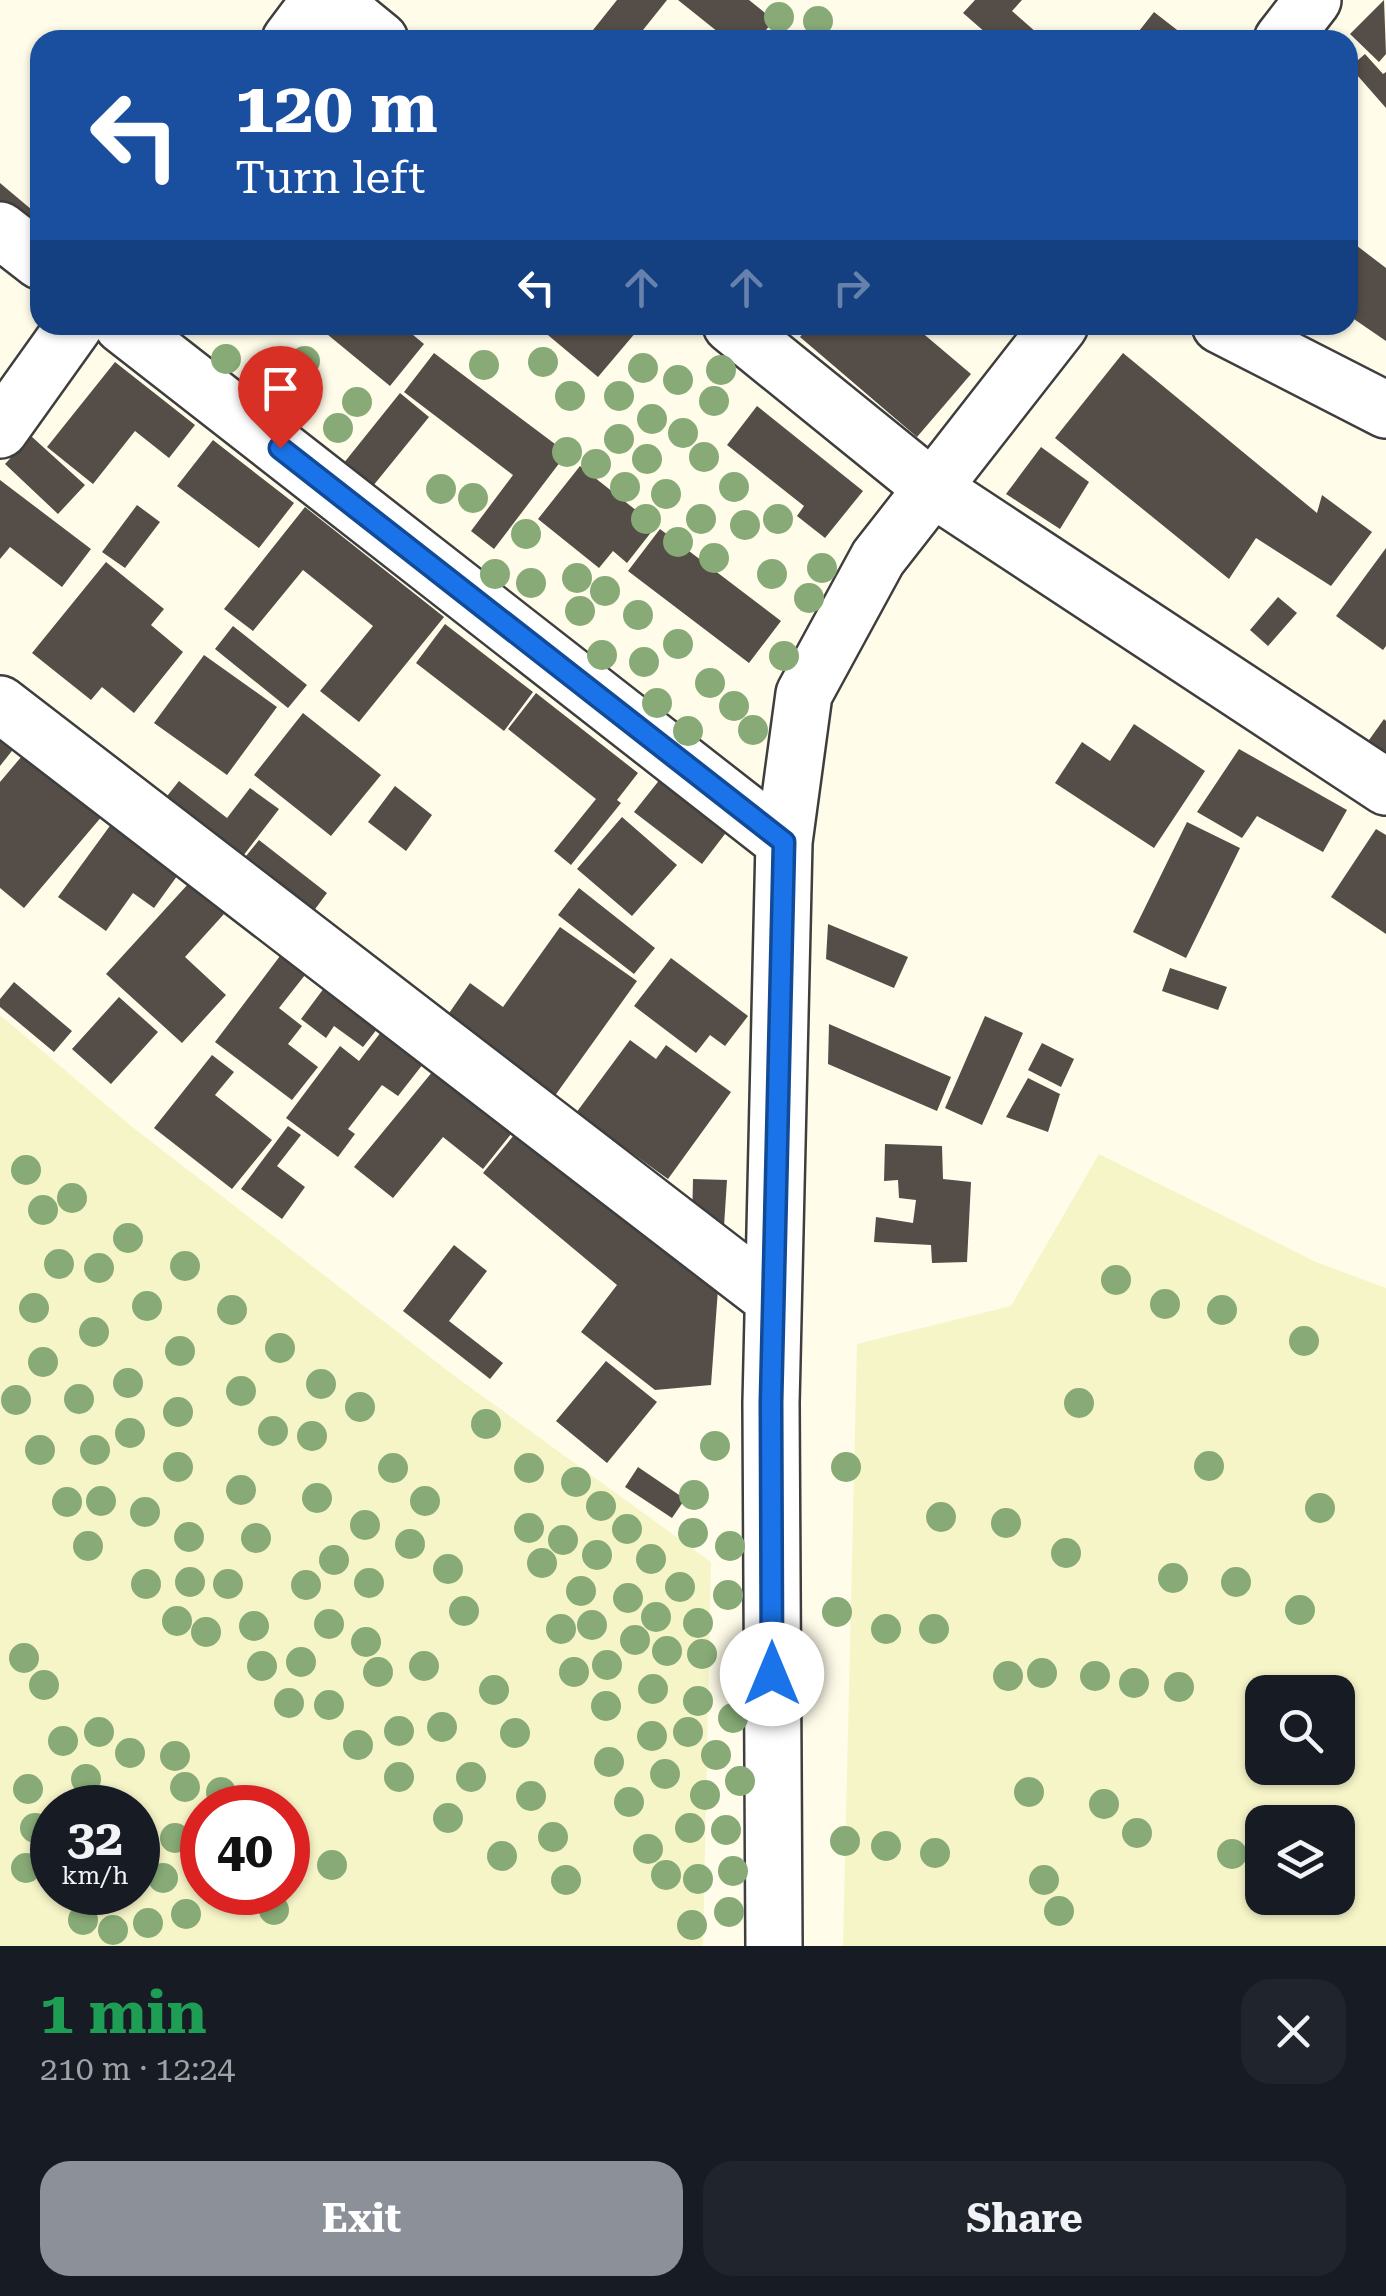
<!DOCTYPE html>
<meta charset="utf-8">
<style>
:root{--surface:#171b24;--page:#20242c;--text:#f1f3f6;--muted:#9ea1a6;--accent:#8c9099}
body{margin:0;font-family:"Roboto Serif",serif;background:var(--page);color:var(--text);height:100vh;display:flex;flex-direction:column;font-size:38px;white-space:nowrap}
*{box-sizing:border-box;margin:0}
p{font-size:32px;color:var(--muted)}
.icon{flex:none;width:55px;height:55px;fill:none;stroke:currentColor;stroke-width:2;stroke-linecap:round;stroke-linejoin:round}
.map{position:relative;height:1946px;overflow:hidden}
.sheet{display:flex;flex-direction:column;background:var(--surface);flex:1}
.sheet>*{flex:none}
.hud{position:absolute;left:30px;top:30px;width:1328px;height:305px;border-radius:30px;box-shadow:0 2px 8px #0004;background:#1a4fa0;color:#fff;overflow:hidden}
.buttons{position:absolute;left:1245px;top:1675px;display:grid;gap:20px}
.buttons a{display:grid;place-items:center;width:110px;height:110px;border-radius:20px;background:var(--surface);box-shadow:0 2px 8px #0004;font-size:50px}
.speed{position:absolute;left:30px;top:1785px;display:flex;gap:20px;font-size:50px;font-weight:700;text-align:center}
.speed>*{display:grid;place-content:center;width:130px;height:130px;border-radius:50%;background:var(--surface);box-shadow:0 2px 8px #0004;line-height:1}
.speed small{font-size:25px;font-weight:400}
.speed .limit{border:15px solid #d22;background:#fff;color:#111}
.pin{position:absolute;display:grid;place-items:center;width:85px;height:85px;color:#fff;margin:-102px -42px;border-radius:50% 50% 50% 0;rotate:-45deg;box-shadow:0 0 10px #0007}
.pin .icon{rotate:45deg}
.me{position:absolute;width:110px;margin:-55px;rotate:0deg;stroke-linejoin:round;filter:drop-shadow(0 0 8px #0008)}
.turn{display:flex;align-items:center;gap:35px;height:210px;padding:0 40px;font-size:45px}
.turn .icon{width:130px;height:130px;stroke-width:2.5}
.turn b{display:block;font-size:70px;line-height:85px}
.lanes{display:flex;align-items:center;height:95px;padding:0 40px;background:#0003;justify-content:center;gap:50px;direction:ltr}
.lanes .off{opacity:.35}
.round{display:grid;place-items:center;flex:none;width:105px;height:105px;border-radius:30px;background:var(--page)}
.headline{display:flex;align-items:center;justify-content:space-between;height:170px;padding:0 40px}
h1{font-size:60px;font-weight:700;line-height:75px;color:#1e9e55}
.cta{display:flex;gap:20px;margin-top:auto;padding:20px 40px}
.cta a{flex:1;height:115px;border-radius:30px;background:var(--accent);color:#fff;font-size:40px;font-weight:700;line-height:115px;text-align:center}
.cta a+a{background:var(--page);color:var(--text)}
.map>svg:first-child{display:block}
</style>
<div class="map">
<svg width="1386" height="1946" viewBox="0 0 1386 1946">
<rect width="100%" height="100%" fill="#fffcea"/>
<path fill="#f6f5c8" fill-rule="evenodd" d="M 0,1015 L 131,1126 L 452,1374 L 711,1562 L 703,1946 L 0,1946 ZM 52,1808 L 138,1808 L 138,1892 L 52,1892 ZM 202,1808 L 288,1808 L 288,1892 L 202,1892 Z
M 1099,1154 L 1316,1262 L 1386,1288 L 1386,1946 L 843,1946 L 857,1344 L 1011,1306 ZM 1262,1692 L 1338,1692 L 1338,1768 L 1262,1768 ZM 1262,1822 L 1338,1822 L 1338,1898 L 1262,1898 Z"/>
<path fill="#554d47" d="M 617,0 L 667,0 L 635,40 L 585,40 Z
M 678,0 L 749,0 L 774,20 L 758,40 L 728,40 Z
M 975,0 L 1022,0 L 1012,11 L 1045,40 L 994,40 L 963,13 Z
M 1384,0 L 1386,54 L 1379,62 L 1350,34 Z
M 1154,12 L 1190,40 L 1132,40 Z
M 1365,54 L 1383,74 L 1386,72 L 1386,108 L 1350,67 Z
M 0,183 L 38,215 L 21,235 L 0,217 Z
M 1348,239 L 1386,268 L 1386,341 L 1348,315 Z
M 316,325 L 401,325 L 424,344 L 390,386 Z
M 536,325 L 642,325 L 598,377 Z
M 810,325 L 913,325 L 971,374 L 917,437 L 800,337 Z
M 434,353 L 567,453 L 494,549 L 471,531 L 513,475 L 404,392 Z
M 1123,353 L 1317,513 L 1322,495 L 1372,532 L 1331,586 L 1256,538 L 1229,579 L 1055,438 Z
M 115,362 L 195,425 L 169,458 L 135,431 L 93,484 L 47,447 Z
M 400,393 L 429,417 L 364,497 L 335,474 Z
M 757,406 L 863,491 L 825,538 L 797,516 L 804,506 L 727,445 Z
M 31,436 L 85,485 L 58,514 L 5,464 Z
M 213,440 L 294,503 L 259,548 L 177,486 Z
M 1041,447 L 1089,482 L 1060,529 L 1006,494 Z
M 580,466 L 656,526 L 627,563 L 613,551 L 599,568 L 538,519 Z
M 0,480 L 91,549 L 62,587 L 10,547 L 0,559 Z
M 137,505 L 160,522 L 125,568 L 102,552 Z
M 305,507 L 444,617 L 359,722 L 320,691 L 373,626 L 303,570 L 253,631 L 224,609 Z
M 660,529 L 781,621 L 749,663 L 628,571 Z
M 1386,548 L 1386,646 L 1383,650 L 1336,616 Z
M 106,562 L 164,609 L 151,625 L 183,652 L 134,713 L 102,687 L 91,700 L 32,653 Z
M 1278,597 L 1297,613 L 1268,646 L 1250,630 Z
M 445,624 L 533,692 L 504,731 L 416,663 Z
M 233,626 L 307,685 L 288,708 L 215,649 Z
M 204,655 L 277,707 L 227,775 L 154,723 Z
M 536,693 L 638,773 L 617,800 L 621,803 L 571,865 L 554,851 L 596,799 L 508,729 Z
M 303,713 L 381,775 L 331,836 L 254,775 Z
M 1384,719 L 1386,721 L 1386,762 L 1364,747 Z
M 1134,724 L 1205,771 L 1154,848 L 1055,783 L 1082,742 L 1110,761 Z
M 0,735 L 15,747 L 0,766 Z
M 1239,749 L 1347,810 L 1323,852 L 1257,816 L 1242,838 L 1197,812 Z
M 27,750 L 103,815 L 24,908 L 0,888 L 0,782 Z
M 661,778 L 728,830 L 702,864 L 634,812 Z
M 179,781 L 227,818 L 250,788 L 279,809 L 237,864 L 160,805 Z
M 395,786 L 432,815 L 406,851 L 368,822 Z
M 622,817 L 677,865 L 632,916 L 577,869 Z
M 1187,822 L 1240,848 L 1186,958 L 1133,932 Z
M 112,823 L 180,872 L 154,908 L 133,893 L 106,931 L 58,897 Z
M 1376,829 L 1386,835 L 1386,934 L 1331,897 Z
M 259,840 L 327,893 L 307,920 L 237,867 Z
M 189,883 L 224,914 L 185,957 L 226,995 L 182,1043 L 106,974 Z
M 579,888 L 655,948 L 634,974 L 558,915 Z
M 828,924 L 908,957 L 894,988 L 826,959 Z
M 560,927 L 637,981 L 554,1097 L 445,1019 L 470,983 L 503,1007 Z
M 280,956 L 305,975 L 279,1008 L 302,1026 L 288,1044 L 318,1067 L 292,1100 L 215,1042 Z
M 671,958 L 748,1016 L 725,1046 L 710,1035 L 696,1053 L 634,1006 Z
M 1170,968 L 1227,987 L 1218,1010 L 1162,991 Z
M 14,982 L 72,1031 L 54,1052 L 0,1007 L 0,999 Z
M 327,984 L 381,1024 L 363,1047 L 334,1026 L 326,1038 L 301,1019 Z
M 119,997 L 158,1032 L 111,1084 L 72,1049 Z
M 985,1016 L 1023,1033 L 982,1125 L 945,1108 Z
M 829,1024 L 951,1077 L 937,1111 L 828,1064 Z
M 381,1032 L 423,1064 L 398,1096 L 382,1085 L 348,1129 L 355,1134 L 338,1157 L 286,1118 L 340,1046 L 359,1061 Z
M 630,1040 L 656,1059 L 666,1045 L 731,1092 L 668,1179 L 576,1113 Z
M 1042,1043 L 1074,1059 L 1061,1087 L 1028,1070 Z
M 212,1055 L 234,1072 L 215,1095 L 272,1140 L 232,1189 L 154,1128 Z
M 433,1071 L 511,1134 L 483,1169 L 443,1137 L 393,1198 L 354,1167 Z
M 1028,1078 L 1060,1094 L 1048,1132 L 1006,1117 Z
M 288,1126 L 301,1135 L 277,1166 L 305,1187 L 282,1219 L 241,1189 Z
M 514,1135 L 718,1289 L 711,1385 L 655,1390 L 581,1332 L 617,1285 L 483,1173 Z
M 885,1144 L 942,1146 L 943,1179 L 971,1182 L 967,1262 L 932,1263 L 931,1245 L 874,1242 L 876,1217 L 913,1223 L 916,1200 L 899,1198 L 898,1180 L 884,1181 Z
M 693,1179 L 727,1180 L 723,1242 L 692,1223 Z
M 454,1245 L 487,1271 L 449,1321 L 503,1363 L 490,1379 L 403,1311 Z
M 606,1361 L 657,1402 L 607,1463 L 556,1421 Z
M 638,1467 L 685,1499 L 672,1518 L 625,1487 Z"/>
<g fill="none" stroke-linecap="round" stroke-linejoin="round">
<g stroke="#3e3e3e" stroke-width="60">
<path id="minor" d="M 331,0 L 380,40
M 290,40 L 320,0
M 1282,40 L 1313,0
M 0,230 L 40,261
M 122,325 L 784,842
M 731,325 L 932,488 L 1386,787
M 1220,325 L 1386,410
M 0,430 L 75,325
M 0,704 L 773,1299
M 774,1946 L 771,1403 L 784,842 L 804,694 L 878,558 L 1060,325"/>
</g>
<use href="#minor" stroke="#fff" stroke-width="55"/>
</g>
<g fill="#87aa76">
<circle cx="779" cy="17" r="15"/>
<circle cx="818" cy="21" r="15"/>
<circle cx="226" cy="359" r="15"/>
<circle cx="305" cy="361" r="15"/>
<circle cx="543" cy="362" r="15"/>
<circle cx="484" cy="365" r="15"/>
<circle cx="643" cy="368" r="15"/>
<circle cx="721" cy="370" r="15"/>
<circle cx="678" cy="380" r="15"/>
<circle cx="570" cy="396" r="15"/>
<circle cx="619" cy="396" r="15"/>
<circle cx="714" cy="401" r="15"/>
<circle cx="357" cy="402" r="15"/>
<circle cx="652" cy="419" r="15"/>
<circle cx="338" cy="428" r="15"/>
<circle cx="683" cy="433" r="15"/>
<circle cx="619" cy="439" r="15"/>
<circle cx="567" cy="452" r="15"/>
<circle cx="704" cy="457" r="15"/>
<circle cx="647" cy="459" r="15"/>
<circle cx="596" cy="464" r="15"/>
<circle cx="625" cy="487" r="15"/>
<circle cx="734" cy="487" r="15"/>
<circle cx="441" cy="489" r="15"/>
<circle cx="666" cy="494" r="15"/>
<circle cx="473" cy="498" r="15"/>
<circle cx="646" cy="519" r="15"/>
<circle cx="701" cy="519" r="15"/>
<circle cx="778" cy="519" r="15"/>
<circle cx="745" cy="525" r="15"/>
<circle cx="526" cy="534" r="15"/>
<circle cx="678" cy="542" r="15"/>
<circle cx="714" cy="558" r="15"/>
<circle cx="822" cy="568" r="15"/>
<circle cx="495" cy="574" r="15"/>
<circle cx="772" cy="574" r="15"/>
<circle cx="577" cy="578" r="15"/>
<circle cx="531" cy="583" r="15"/>
<circle cx="605" cy="591" r="15"/>
<circle cx="809" cy="598" r="15"/>
<circle cx="580" cy="611" r="15"/>
<circle cx="638" cy="615" r="15"/>
<circle cx="678" cy="644" r="15"/>
<circle cx="602" cy="655" r="15"/>
<circle cx="784" cy="656" r="15"/>
<circle cx="644" cy="662" r="15"/>
<circle cx="710" cy="683" r="15"/>
<circle cx="657" cy="703" r="15"/>
<circle cx="734" cy="706" r="15"/>
<circle cx="753" cy="730" r="15"/>
<circle cx="688" cy="731" r="15"/>
<circle cx="26" cy="1170" r="15"/>
<circle cx="72" cy="1198" r="15"/>
<circle cx="43" cy="1210" r="15"/>
<circle cx="128" cy="1238" r="15"/>
<circle cx="59" cy="1264" r="15"/>
<circle cx="185" cy="1266" r="15"/>
<circle cx="99" cy="1268" r="15"/>
<circle cx="1116" cy="1280" r="15"/>
<circle cx="1165" cy="1304" r="15"/>
<circle cx="147" cy="1306" r="15"/>
<circle cx="34" cy="1308" r="15"/>
<circle cx="232" cy="1310" r="15"/>
<circle cx="1222" cy="1310" r="15"/>
<circle cx="94" cy="1332" r="15"/>
<circle cx="1304" cy="1341" r="15"/>
<circle cx="280" cy="1348" r="15"/>
<circle cx="180" cy="1351" r="15"/>
<circle cx="43" cy="1362" r="15"/>
<circle cx="128" cy="1383" r="15"/>
<circle cx="321" cy="1384" r="15"/>
<circle cx="241" cy="1391" r="15"/>
<circle cx="79" cy="1399" r="15"/>
<circle cx="16" cy="1400" r="15"/>
<circle cx="1079" cy="1403" r="15"/>
<circle cx="360" cy="1407" r="15"/>
<circle cx="178" cy="1412" r="15"/>
<circle cx="486" cy="1424" r="15"/>
<circle cx="273" cy="1431" r="15"/>
<circle cx="130" cy="1433" r="15"/>
<circle cx="312" cy="1436" r="15"/>
<circle cx="715" cy="1446" r="15"/>
<circle cx="40" cy="1450" r="15"/>
<circle cx="95" cy="1450" r="15"/>
<circle cx="1209" cy="1466" r="15"/>
<circle cx="178" cy="1467" r="15"/>
<circle cx="846" cy="1467" r="15"/>
<circle cx="393" cy="1468" r="15"/>
<circle cx="529" cy="1468" r="15"/>
<circle cx="576" cy="1482" r="15"/>
<circle cx="241" cy="1490" r="15"/>
<circle cx="694" cy="1495" r="15"/>
<circle cx="317" cy="1498" r="15"/>
<circle cx="101" cy="1501" r="15"/>
<circle cx="425" cy="1501" r="15"/>
<circle cx="67" cy="1502" r="15"/>
<circle cx="601" cy="1506" r="15"/>
<circle cx="1320" cy="1508" r="15"/>
<circle cx="145" cy="1512" r="15"/>
<circle cx="941" cy="1517" r="15"/>
<circle cx="1006" cy="1523" r="15"/>
<circle cx="365" cy="1525" r="15"/>
<circle cx="529" cy="1528" r="15"/>
<circle cx="627" cy="1529" r="15"/>
<circle cx="693" cy="1533" r="15"/>
<circle cx="189" cy="1537" r="15"/>
<circle cx="256" cy="1538" r="15"/>
<circle cx="563" cy="1540" r="15"/>
<circle cx="410" cy="1544" r="15"/>
<circle cx="88" cy="1546" r="15"/>
<circle cx="730" cy="1546" r="15"/>
<circle cx="1066" cy="1553" r="15"/>
<circle cx="597" cy="1555" r="15"/>
<circle cx="651" cy="1559" r="15"/>
<circle cx="334" cy="1560" r="15"/>
<circle cx="542" cy="1563" r="15"/>
<circle cx="448" cy="1569" r="15"/>
<circle cx="1173" cy="1578" r="15"/>
<circle cx="190" cy="1582" r="15"/>
<circle cx="1236" cy="1582" r="15"/>
<circle cx="369" cy="1583" r="15"/>
<circle cx="146" cy="1584" r="15"/>
<circle cx="228" cy="1584" r="15"/>
<circle cx="306" cy="1585" r="15"/>
<circle cx="680" cy="1587" r="15"/>
<circle cx="581" cy="1591" r="15"/>
<circle cx="728" cy="1595" r="15"/>
<circle cx="628" cy="1598" r="15"/>
<circle cx="1300" cy="1610" r="15"/>
<circle cx="464" cy="1611" r="15"/>
<circle cx="837" cy="1612" r="15"/>
<circle cx="656" cy="1617" r="15"/>
<circle cx="177" cy="1621" r="15"/>
<circle cx="698" cy="1623" r="15"/>
<circle cx="329" cy="1624" r="15"/>
<circle cx="592" cy="1625" r="15"/>
<circle cx="254" cy="1626" r="15"/>
<circle cx="561" cy="1629" r="15"/>
<circle cx="886" cy="1629" r="15"/>
<circle cx="934" cy="1629" r="15"/>
<circle cx="206" cy="1632" r="15"/>
<circle cx="635" cy="1640" r="15"/>
<circle cx="366" cy="1642" r="15"/>
<circle cx="667" cy="1651" r="15"/>
<circle cx="702" cy="1654" r="15"/>
<circle cx="24" cy="1658" r="15"/>
<circle cx="301" cy="1662" r="15"/>
<circle cx="607" cy="1665" r="15"/>
<circle cx="262" cy="1666" r="15"/>
<circle cx="424" cy="1666" r="15"/>
<circle cx="378" cy="1672" r="15"/>
<circle cx="574" cy="1672" r="15"/>
<circle cx="1042" cy="1673" r="15"/>
<circle cx="1008" cy="1676" r="15"/>
<circle cx="1095" cy="1676" r="15"/>
<circle cx="801" cy="1679" r="15"/>
<circle cx="1134" cy="1683" r="15"/>
<circle cx="44" cy="1685" r="15"/>
<circle cx="1179" cy="1687" r="15"/>
<circle cx="653" cy="1689" r="15"/>
<circle cx="494" cy="1690" r="15"/>
<circle cx="698" cy="1701" r="15"/>
<circle cx="289" cy="1703" r="15"/>
<circle cx="329" cy="1705" r="15"/>
<circle cx="606" cy="1706" r="15"/>
<circle cx="733" cy="1718" r="15"/>
<circle cx="442" cy="1727" r="15"/>
<circle cx="399" cy="1731" r="15"/>
<circle cx="99" cy="1732" r="15"/>
<circle cx="688" cy="1732" r="15"/>
<circle cx="515" cy="1733" r="15"/>
<circle cx="652" cy="1736" r="15"/>
<circle cx="63" cy="1741" r="15"/>
<circle cx="358" cy="1745" r="15"/>
<circle cx="130" cy="1753" r="15"/>
<circle cx="716" cy="1755" r="15"/>
<circle cx="175" cy="1756" r="15"/>
<circle cx="609" cy="1762" r="15"/>
<circle cx="665" cy="1774" r="15"/>
<circle cx="399" cy="1777" r="15"/>
<circle cx="471" cy="1777" r="15"/>
<circle cx="86" cy="1779" r="15"/>
<circle cx="740" cy="1781" r="15"/>
<circle cx="185" cy="1787" r="15"/>
<circle cx="28" cy="1789" r="15"/>
<circle cx="221" cy="1792" r="15"/>
<circle cx="1029" cy="1792" r="15"/>
<circle cx="705" cy="1795" r="15"/>
<circle cx="531" cy="1796" r="15"/>
<circle cx="629" cy="1802" r="15"/>
<circle cx="1104" cy="1804" r="15"/>
<circle cx="448" cy="1818" r="15"/>
<circle cx="35" cy="1828" r="15"/>
<circle cx="690" cy="1828" r="15"/>
<circle cx="726" cy="1830" r="15"/>
<circle cx="1137" cy="1833" r="15"/>
<circle cx="553" cy="1837" r="15"/>
<circle cx="175" cy="1838" r="15"/>
<circle cx="845" cy="1841" r="15"/>
<circle cx="886" cy="1846" r="15"/>
<circle cx="648" cy="1849" r="15"/>
<circle cx="935" cy="1853" r="15"/>
<circle cx="1232" cy="1854" r="15"/>
<circle cx="502" cy="1856" r="15"/>
<circle cx="332" cy="1865" r="15"/>
<circle cx="26" cy="1868" r="15"/>
<circle cx="733" cy="1871" r="15"/>
<circle cx="666" cy="1875" r="15"/>
<circle cx="163" cy="1878" r="15"/>
<circle cx="698" cy="1879" r="15"/>
<circle cx="566" cy="1880" r="15"/>
<circle cx="1044" cy="1880" r="15"/>
<circle cx="274" cy="1910" r="15"/>
<circle cx="1059" cy="1911" r="15"/>
<circle cx="729" cy="1912" r="15"/>
<circle cx="186" cy="1914" r="15"/>
<circle cx="83" cy="1920" r="15"/>
<circle cx="148" cy="1923" r="15"/>
<circle cx="692" cy="1925" r="15"/>
<circle cx="113" cy="1930" r="15"/>
</g>
<g fill="none" stroke-linecap="round" stroke-linejoin="round">
<g stroke="#114b97" stroke-width="25">
<path id="route" d="M 280,448 L 784,842 L 771,1402 L 772,1674"/>
</g>
<use href="#route" stroke="#1a73e8" stroke-width="18"/>
</g>
</svg>
<div class="buttons">
<a><svg class="icon" aria-label="search" viewBox="0 0 24 24"><circle cx="10" cy="10" r="6"/><path d="M15 15l6 6"/></svg></a>
<a><svg class="icon" aria-label="layers" viewBox="0 0 24 24"><path d="M12 4l9 5-9 5-9-5zM3 14l9 5 9-5"/></svg></a>
</div>
<div class="speed"><div>32<small>km/h</small></div><div class="limit">40</div></div>
<div class="pin" style="left:280px;top:448px;background:#d93025"><svg class="icon" aria-label="arrive" viewBox="0 0 24 24"><path d="M6 21V4h12l-3 4 3 4H6"/></svg></div>
<svg class="me" style="left:772px;top:1674px" viewBox="-20 -20 40 40"><circle r="19" fill="#fff"/><path d="M0-13L10 11 0 6-10 11z" fill="#1a73e8"/></svg>
<div class="hud">
<div class="turn"><svg class="icon" aria-label="left" viewBox="0 0 24 24"><path d="M17 20v-9H6M10 6l-5 5 5 5"/></svg><div><b>120 m</b>Turn left</div></div>
<div class="lanes"><svg class="icon" aria-label="left" viewBox="0 0 24 24"><path d="M17 20v-9H6M10 6l-5 5 5 5"/></svg><svg class="icon off" aria-label="ahead" viewBox="0 0 24 24"><path d="M12 20V5M6 11l6-6 6 6"/></svg><svg class="icon off" aria-label="ahead" viewBox="0 0 24 24"><path d="M12 20V5M6 11l6-6 6 6"/></svg><svg class="icon off" aria-label="right" viewBox="0 0 24 24"><path d="M7 20v-9h11M14 6l5 5-5 5"/></svg></div>
</div>
</div>
<section class="sheet">
<div class="headline"><div><h1>1 min</h1><p>210 m · 12:24</p></div><a class="round"><svg class="icon" aria-label="close" viewBox="0 0 24 24"><path d="M6 6l12 12M18 6L6 18"/></svg></a></div>
<div class="cta"><a>Exit</a><a>Share</a></div>
</section>
